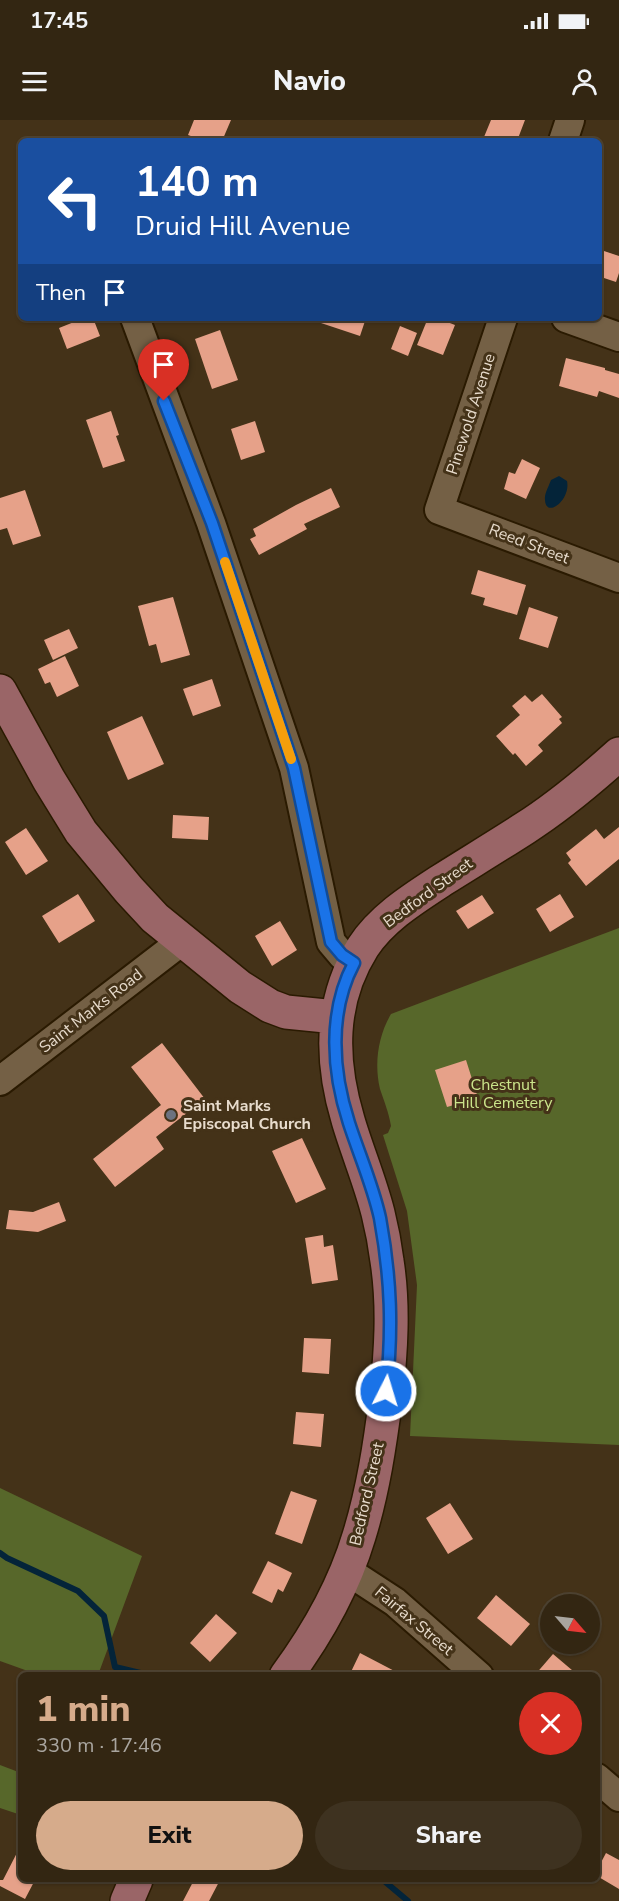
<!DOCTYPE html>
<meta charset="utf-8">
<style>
:root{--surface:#332612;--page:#3e3220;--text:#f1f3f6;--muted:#a9a59f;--line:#4e4332;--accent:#d6ab8b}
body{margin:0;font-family:"Nunito Sans",sans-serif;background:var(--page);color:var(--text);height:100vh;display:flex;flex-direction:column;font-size:22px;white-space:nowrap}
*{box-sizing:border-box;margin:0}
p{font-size:20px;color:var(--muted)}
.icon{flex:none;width:33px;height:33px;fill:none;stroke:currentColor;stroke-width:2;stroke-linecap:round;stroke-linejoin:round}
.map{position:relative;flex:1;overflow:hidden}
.drawer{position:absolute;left:18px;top:1552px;width:582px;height:210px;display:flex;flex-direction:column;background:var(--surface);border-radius:9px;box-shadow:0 2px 4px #0004,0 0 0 2px var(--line)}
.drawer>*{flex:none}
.top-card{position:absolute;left:18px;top:18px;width:584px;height:183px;border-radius:9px;box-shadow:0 2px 4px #0004,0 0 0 2px var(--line);background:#1a4fa0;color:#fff;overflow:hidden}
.needle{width:39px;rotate:118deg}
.controls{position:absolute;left:540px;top:1474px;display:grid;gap:12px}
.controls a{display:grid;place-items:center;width:60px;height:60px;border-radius:50%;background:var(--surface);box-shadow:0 2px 4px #0004,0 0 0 2px var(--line);font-size:30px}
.pin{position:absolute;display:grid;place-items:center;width:51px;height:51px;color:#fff;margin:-62px -26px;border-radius:50% 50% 50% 0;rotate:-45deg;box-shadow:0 0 6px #0007}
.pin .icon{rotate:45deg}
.me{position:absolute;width:66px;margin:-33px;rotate:5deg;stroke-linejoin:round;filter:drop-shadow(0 0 4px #0008)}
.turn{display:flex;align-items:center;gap:21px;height:126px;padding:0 18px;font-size:27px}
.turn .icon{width:78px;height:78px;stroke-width:2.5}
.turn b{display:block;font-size:42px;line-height:51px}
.then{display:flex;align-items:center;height:57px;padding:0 18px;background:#0003;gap:12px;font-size:22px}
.round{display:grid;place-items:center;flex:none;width:63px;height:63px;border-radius:32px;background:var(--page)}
.headline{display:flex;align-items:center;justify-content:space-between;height:102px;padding:0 18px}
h1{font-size:36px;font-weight:800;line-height:45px;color:var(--accent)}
.action{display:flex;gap:12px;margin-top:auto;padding:12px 18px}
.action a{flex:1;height:69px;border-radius:36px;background:var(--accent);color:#111;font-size:24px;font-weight:800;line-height:69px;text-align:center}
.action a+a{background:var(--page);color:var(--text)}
.status{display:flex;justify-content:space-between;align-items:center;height:42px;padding:0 30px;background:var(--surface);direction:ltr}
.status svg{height:16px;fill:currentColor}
header{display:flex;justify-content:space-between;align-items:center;height:78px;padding:0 18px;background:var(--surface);font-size:27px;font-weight:800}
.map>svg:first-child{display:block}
</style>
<div class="status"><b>17:45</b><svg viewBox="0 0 49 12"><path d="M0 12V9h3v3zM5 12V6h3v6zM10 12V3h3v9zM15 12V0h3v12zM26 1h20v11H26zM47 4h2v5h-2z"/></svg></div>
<header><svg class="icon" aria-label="menu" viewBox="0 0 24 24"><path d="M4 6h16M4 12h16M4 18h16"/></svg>Navio<svg class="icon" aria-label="person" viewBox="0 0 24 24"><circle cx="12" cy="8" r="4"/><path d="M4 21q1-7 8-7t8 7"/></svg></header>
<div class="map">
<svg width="619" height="1781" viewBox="0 0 619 1781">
<rect width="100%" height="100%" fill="#443218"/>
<path fill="#57672a" d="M 619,808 L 619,1325 L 410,1316 L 417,1165 L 407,1091 L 383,1015 L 388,1013 L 391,1006 C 389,993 384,981 380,969 C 374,944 378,916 391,894 Z
M 0,1368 L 142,1436 L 98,1555 L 39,1555 L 0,1541 Z
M 0,1645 L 21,1653 L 21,1695 L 0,1688 Z"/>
<path fill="#042439" d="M 559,356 L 567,361 C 571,380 546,399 545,380 C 544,374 549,366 551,360 Z"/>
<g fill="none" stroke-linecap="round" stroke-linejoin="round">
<path stroke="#042439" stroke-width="6" d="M 0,1433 L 7,1438 L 78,1471 L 104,1496 L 115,1547 L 153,1556
M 383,1760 L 408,1781"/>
</g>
<path fill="#e6a189" d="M 194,0 L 231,0 L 222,21 L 205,21 L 188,15 Z
M 491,0 L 525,0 L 517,21 L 495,21 L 484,17 Z
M 598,129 L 619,136 L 619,153 L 616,162 L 598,156 Z
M 84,198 L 93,198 L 100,216 L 67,229 L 59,208 Z
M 316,198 L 366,198 L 360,216 L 315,201 Z
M 428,198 L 437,198 L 455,205 L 443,235 L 417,225 Z
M 400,206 L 417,213 L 408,236 L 391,229 Z
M 220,210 L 238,260 L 212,269 L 195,219 Z
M 566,238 L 605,248 L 605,250 L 619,254 L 619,278 L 599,271 L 597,277 L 559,266 Z
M 111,291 L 119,315 L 116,316 L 125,341 L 103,348 L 86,300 Z
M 255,301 L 265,332 L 241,340 L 231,309 Z
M 522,339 L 540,348 L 526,379 L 504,369 L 509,352 L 515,354 Z
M 331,368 L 340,387 L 304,404 L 307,409 L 259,435 L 250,419 L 256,416 L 253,409 L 296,385 Z
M 25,370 L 41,416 L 13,425 L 7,408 L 0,410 L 0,378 Z
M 478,450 L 526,465 L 517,495 L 483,485 L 485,478 L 471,474 Z
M 173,477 L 190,535 L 161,543 L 156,524 L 149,526 L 138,486 Z
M 529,487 L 558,497 L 548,528 L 519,519 Z
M 69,509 L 78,528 L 53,540 L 44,520 Z
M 65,536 L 79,566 L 57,577 L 50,562 L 45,564 L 38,549 Z
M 212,559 L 221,586 L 193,596 L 183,569 Z
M 542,574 L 562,597 L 559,599 L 562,603 L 538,625 L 543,631 L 526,646 L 515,633 L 513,635 L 496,616 L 520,595 L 512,586 L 525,575 L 532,582 Z
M 142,596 L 164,644 L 128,660 L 107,612 Z
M 173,695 L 209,697 L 208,720 L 172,718 Z
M 619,707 L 619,739 L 586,766 L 568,743 L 571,740 L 566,733 L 596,709 L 604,719 Z
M 26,708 L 48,741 L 26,755 L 5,722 Z
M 78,774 L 95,801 L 59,823 L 42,796 Z
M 560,774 L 574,797 L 550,812 L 536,789 Z
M 482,775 L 494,793 L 468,809 L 456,791 Z
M 280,801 L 297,830 L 272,846 L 255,816 Z
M 162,923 L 205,979 L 156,1017 L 164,1029 L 115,1067 L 93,1039 L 161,985 L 131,947 Z
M 466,940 L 478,978 L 447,987 L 435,950 Z
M 302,1018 L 326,1069 L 296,1083 L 272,1031 Z
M 59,1082 L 66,1101 L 38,1112 L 6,1109 L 9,1090 L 33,1092 Z
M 323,1115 L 324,1127 L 333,1125 L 338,1160 L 312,1164 L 305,1118 Z
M 304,1218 L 331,1219 L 329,1254 L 302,1252 Z
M 296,1292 L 324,1294 L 321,1327 L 293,1324 Z
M 291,1371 L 317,1380 L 302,1424 L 275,1414 Z
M 450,1383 L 473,1419 L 448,1434 L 426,1398 Z
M 268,1441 L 292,1453 L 283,1472 L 278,1469 L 272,1483 L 252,1473 Z
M 496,1475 L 530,1504 L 511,1526 L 477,1498 Z
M 216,1494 L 237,1513 L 210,1542 L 190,1523 Z
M 360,1533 L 404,1556 L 349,1556 Z
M 553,1534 L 579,1556 L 534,1556 Z
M 21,1725 L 21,1760 L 35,1760 L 25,1779 L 0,1766 L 0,1760 L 3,1760 Z
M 606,1733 L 619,1740 L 619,1769 L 597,1756 L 597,1750 Z
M 194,1760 L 220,1760 L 209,1781 L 183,1781 Z"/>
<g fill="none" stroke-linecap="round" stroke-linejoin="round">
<g stroke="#2a1a01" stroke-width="32">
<path id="minor" d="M 563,21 L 570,0
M 135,198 L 211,403 L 294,648 L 331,822 L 342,835 L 354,843
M 503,198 L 439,390 L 619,458
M 566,198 L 619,217
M 0,961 L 182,821
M 346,1450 L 395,1482 L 479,1556
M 597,1658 L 619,1677"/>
</g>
<g stroke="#2a1a01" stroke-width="36">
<path id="major" d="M 0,571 L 49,660 L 81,712 L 129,770 L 155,798 L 240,867 L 270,886 L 286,892 L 336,897
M 286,1556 C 317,1514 344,1466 359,1416 C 373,1371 380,1324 386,1277 C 391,1232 394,1186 387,1141 C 385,1125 382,1109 378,1093 C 370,1061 357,1031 348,1000 C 330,940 329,881 363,827 C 382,798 413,779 442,760 C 469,743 497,726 525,708 C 558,687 589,661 619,634
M 127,1781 L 136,1760"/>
</g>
<use href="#minor" stroke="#746045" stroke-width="28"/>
<use href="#major" stroke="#9a6567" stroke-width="33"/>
</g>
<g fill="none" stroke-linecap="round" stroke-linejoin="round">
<g stroke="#114b97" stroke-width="15">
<path id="route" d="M 164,281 L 212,403 L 294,648 L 331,822 L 342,835 L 354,843 C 328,892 332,951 349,1003 C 359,1034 373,1066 380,1098 C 391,1158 393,1210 386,1271"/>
</g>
<use href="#route" stroke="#1a73e8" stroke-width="10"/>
<path stroke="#f59e0b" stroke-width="10" d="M 225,442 L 291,639"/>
</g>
<circle fill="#6b7280" stroke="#443218" stroke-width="2" cx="171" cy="995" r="6"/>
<g text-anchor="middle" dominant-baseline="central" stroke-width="6" stroke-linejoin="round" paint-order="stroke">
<g font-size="16" fill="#e8dccd" stroke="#443218">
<text transform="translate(471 294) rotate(-72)">Pinewold Avenue</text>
<text transform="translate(529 424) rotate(21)">Reed Street</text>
<text transform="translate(428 773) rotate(-36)">Bedford Street</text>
<text transform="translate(91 891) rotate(-38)">Saint Marks Road</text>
<text transform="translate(367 1374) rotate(-77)">Bedford Street</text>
<text transform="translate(414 1501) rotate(40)">Fairfax Street</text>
</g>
<g font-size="16" fill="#cbe58b" stroke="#443218">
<text x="503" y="965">Chestnut<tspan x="503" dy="18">Hill Cemetery</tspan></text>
</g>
<g font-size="16" font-weight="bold" fill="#e8dccd" stroke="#443218" text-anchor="start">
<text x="183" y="986">Saint Marks<tspan x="183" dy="18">Episcopal Church</tspan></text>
</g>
</g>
</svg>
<div class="controls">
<a><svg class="needle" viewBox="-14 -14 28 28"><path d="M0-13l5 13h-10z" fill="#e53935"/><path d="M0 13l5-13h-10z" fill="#a9a59f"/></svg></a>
</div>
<div class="pin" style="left:164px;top:281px;background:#d93025"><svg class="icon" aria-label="arrive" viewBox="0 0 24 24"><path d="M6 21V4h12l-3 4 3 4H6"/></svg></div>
<svg class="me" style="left:386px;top:1271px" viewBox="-20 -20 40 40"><circle r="17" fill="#1a73e8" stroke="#fff" stroke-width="3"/><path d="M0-11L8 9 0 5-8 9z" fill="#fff"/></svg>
<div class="top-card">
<div class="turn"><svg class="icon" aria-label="left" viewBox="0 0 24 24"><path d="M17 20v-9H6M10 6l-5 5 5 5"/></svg><div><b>140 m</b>Druid Hill Avenue</div></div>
<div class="then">Then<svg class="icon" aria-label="arrive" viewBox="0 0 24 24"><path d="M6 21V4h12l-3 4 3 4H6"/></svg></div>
</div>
<section class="drawer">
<div class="headline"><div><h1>1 min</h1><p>330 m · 17:46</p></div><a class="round" style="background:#d93025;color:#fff"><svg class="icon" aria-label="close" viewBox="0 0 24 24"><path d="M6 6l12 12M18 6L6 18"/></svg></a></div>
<div class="action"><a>Exit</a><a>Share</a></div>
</section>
</div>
